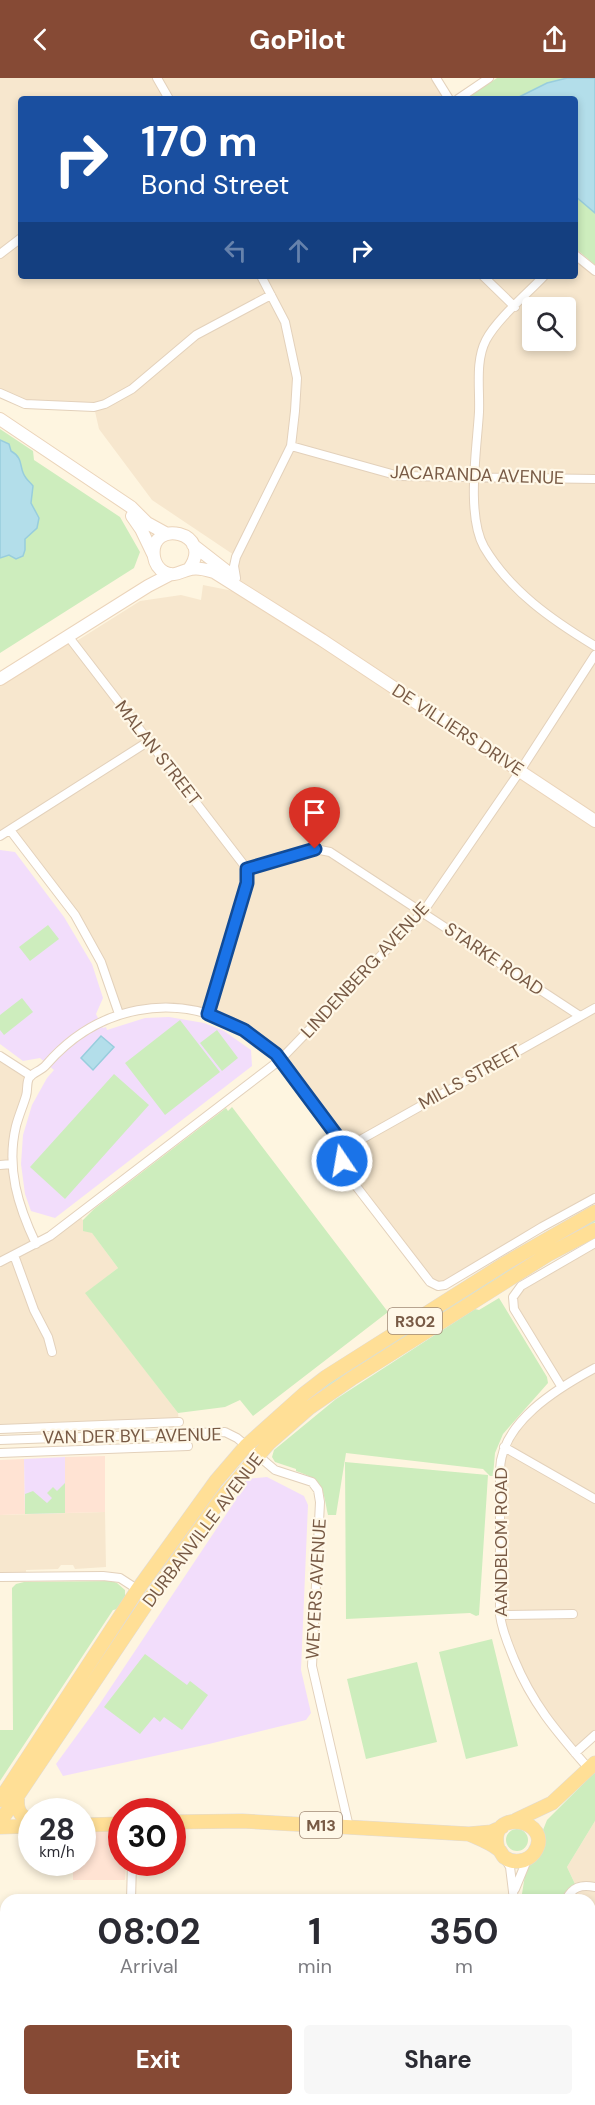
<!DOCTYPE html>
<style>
:root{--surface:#fff;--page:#f7f7f7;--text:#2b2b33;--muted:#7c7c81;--accent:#864a35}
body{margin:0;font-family:"DM Sans",sans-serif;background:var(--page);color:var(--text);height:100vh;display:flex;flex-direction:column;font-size:22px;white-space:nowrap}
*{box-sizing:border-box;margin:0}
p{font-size:20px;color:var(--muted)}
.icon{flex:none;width:33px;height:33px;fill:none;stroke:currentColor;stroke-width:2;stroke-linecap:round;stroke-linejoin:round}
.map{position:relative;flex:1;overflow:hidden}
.panel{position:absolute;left:0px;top:1816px;width:596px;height:212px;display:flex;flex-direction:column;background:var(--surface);border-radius:18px 18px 0 0;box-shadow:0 3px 9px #0003}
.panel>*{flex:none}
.banner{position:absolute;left:18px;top:18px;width:560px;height:183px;border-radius:6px;box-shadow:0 3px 9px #0003;background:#1a4fa0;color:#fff;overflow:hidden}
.tools{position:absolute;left:522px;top:219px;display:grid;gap:12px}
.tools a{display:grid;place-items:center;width:54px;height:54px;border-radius:6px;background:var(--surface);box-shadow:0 3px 9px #0003;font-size:30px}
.speed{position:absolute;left:18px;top:1720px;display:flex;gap:12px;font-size:30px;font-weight:700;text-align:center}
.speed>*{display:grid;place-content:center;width:78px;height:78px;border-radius:50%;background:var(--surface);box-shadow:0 3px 9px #0003;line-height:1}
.speed small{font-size:15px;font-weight:400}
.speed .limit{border:9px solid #d22;background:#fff;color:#111}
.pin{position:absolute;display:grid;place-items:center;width:51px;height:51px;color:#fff;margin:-62px -26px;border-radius:50% 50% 50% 0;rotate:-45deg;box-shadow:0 0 6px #0007}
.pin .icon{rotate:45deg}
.me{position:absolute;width:66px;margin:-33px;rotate:348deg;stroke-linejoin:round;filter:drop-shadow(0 0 4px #0008)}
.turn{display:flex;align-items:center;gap:21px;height:126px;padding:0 24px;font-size:27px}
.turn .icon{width:78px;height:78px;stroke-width:2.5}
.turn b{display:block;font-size:42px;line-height:51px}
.lanes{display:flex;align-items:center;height:57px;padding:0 24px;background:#0003;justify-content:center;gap:30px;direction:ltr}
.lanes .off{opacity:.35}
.eta{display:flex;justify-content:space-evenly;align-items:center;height:102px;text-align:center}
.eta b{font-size:36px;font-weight:700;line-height:42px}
.action{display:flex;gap:12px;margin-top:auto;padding:12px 24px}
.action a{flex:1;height:69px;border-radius:6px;background:var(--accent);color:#fff;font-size:24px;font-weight:700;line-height:69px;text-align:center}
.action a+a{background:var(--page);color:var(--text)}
header{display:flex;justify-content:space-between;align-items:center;height:78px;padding:0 24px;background:var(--accent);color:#fff;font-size:27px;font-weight:700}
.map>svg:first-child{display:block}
</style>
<header><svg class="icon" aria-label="back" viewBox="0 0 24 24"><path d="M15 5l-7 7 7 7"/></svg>GoPilot<svg class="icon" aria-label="share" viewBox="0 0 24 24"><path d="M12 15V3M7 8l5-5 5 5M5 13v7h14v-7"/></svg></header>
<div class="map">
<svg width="595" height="2027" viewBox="0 0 595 2027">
<rect width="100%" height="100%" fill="#fef5e0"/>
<path fill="#f7e7ce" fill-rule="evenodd" d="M 0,0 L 435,0 L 448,21 L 21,21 L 21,198 L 574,198 L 575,178 L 595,194 L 595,1120 L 445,1207 L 435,1207 L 344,1091 L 346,1070 L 266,966 L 195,932 L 119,935 L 76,837 L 11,752 L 0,759 L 0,602 L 69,558 L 75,564 L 140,523 L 181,517 L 201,522 L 203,507 L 264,519 L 237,500 L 237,479 L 152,422 L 99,351 L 94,329 L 40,328 L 0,316 ZM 532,230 L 566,230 L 566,262 L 532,262 Z
M 0,978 L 31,998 L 19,1038 L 14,1097 L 36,1166 L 79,1137 L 118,1190 L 86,1215 L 178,1335 L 179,1344 L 0,1352 Z
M 595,1164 L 595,1658 L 576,1675 L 547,1641 L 504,1554 L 500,1392 L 508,1363 L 561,1309 L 514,1231 L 515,1213 Z
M 105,1434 L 106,1489 L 75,1491 L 73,1487 L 61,1487 L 58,1491 L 26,1492 L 26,1500 L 0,1500 L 0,1437 Z
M 595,1743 L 595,2027 L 551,2027 L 550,2022 L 590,2022 L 590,1822 L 566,1822 L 577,1810 L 567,1789 Z"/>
<path fill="#ffe3d3" d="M 105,1378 L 105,1434 L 65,1435 L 65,1379 Z
M 24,1381 L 25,1436 L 0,1437 L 0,1382 Z
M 94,1751 L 95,1754 L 121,1754 L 122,1785 L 126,1785 L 125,1802 L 73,1802 L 73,1791 L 70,1791 L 70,1785 L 82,1785 L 83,1752 Z
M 0,1948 L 6,1948 L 6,2015 L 0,2015 Z"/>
<path fill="#f2ddfb" d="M 0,772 L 15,774 L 64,839 L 92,886 L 103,920 L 96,936 L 103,950 L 106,949 L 107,952 L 145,940 L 169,939 L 204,945 L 224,953 L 251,972 L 252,988 L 55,1140 L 31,1133 L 25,1116 L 21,1086 L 23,1057 L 32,1027 L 47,1000 L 54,992 L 40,980 L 23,983 L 0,966 Z
M 65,1379 L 65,1435 L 25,1436 L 24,1381 Z
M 267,1399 L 304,1418 L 308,1427 L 301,1592 L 311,1635 L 306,1642 L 209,1666 L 63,1698 L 56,1686 L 99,1627 L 233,1426 L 247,1401 Z"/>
<path fill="#cdedbd" d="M 497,0 L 595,0 L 595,187 L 575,170 L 574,21 L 466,21 Z
M 0,351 L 33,373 L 34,382 L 120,439 L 140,474 L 134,490 L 0,575 Z
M 48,847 L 59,861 L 30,883 L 19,869 Z
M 22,920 L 33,934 L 4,957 L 0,952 L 0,937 Z
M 180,942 L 220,994 L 165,1037 L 125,985 Z
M 217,952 L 238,980 L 222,993 L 200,965 Z
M 114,996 L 149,1027 L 65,1121 L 30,1089 Z
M 232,1029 L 388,1234 L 253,1338 L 240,1322 L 225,1329 L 178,1335 L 85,1215 L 118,1190 L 92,1155 L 83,1153 L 83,1142 L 94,1131 L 226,1030 L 228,1033 Z
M 595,1140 L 595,1144 L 553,1168 L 326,1312 L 306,1324 L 305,1322 C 397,1256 496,1196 595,1140 Z
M 499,1220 L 547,1299 L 548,1305 L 503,1356 L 495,1375 L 493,1398 L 490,1398 L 483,1391 L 346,1375 L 336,1437 L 328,1437 C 323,1412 324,1402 296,1393 L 296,1391 L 275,1384 L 272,1379 L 274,1372 L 336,1321 L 475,1231 L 479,1232 Z
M 345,1384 L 488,1397 L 479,1537 L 476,1538 L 470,1535 L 346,1541 Z
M 65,1405 L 65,1435 L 25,1436 L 25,1416 L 33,1413 L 47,1425 L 52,1420 L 47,1415 L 53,1409 L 57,1413 Z
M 112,1503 L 117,1505 L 125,1512 L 125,1520 L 118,1531 L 113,1532 L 0,1703 L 0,1652 L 13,1652 L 12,1510 L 16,1506 L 24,1504 Z
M 492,1561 L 518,1668 L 466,1681 L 439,1574 Z
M 145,1576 L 187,1607 L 190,1603 L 208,1617 L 182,1652 L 164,1639 L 160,1644 L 154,1639 L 140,1656 L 104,1629 Z
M 417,1584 L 437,1664 L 366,1681 L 347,1601 Z
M 595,1694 L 595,1743 L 567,1789 L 575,1806 L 566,1813 L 562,1822 L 521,1822 L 525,1797 L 547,1742 Z
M506 1762a11 11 0 1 1 22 0a11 11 0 1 1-22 0Z"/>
<path fill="#b3deea" stroke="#98cddd" stroke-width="1.5" d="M 567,0 L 595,0 L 595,135 L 575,118 L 574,21 L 515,21 L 547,5 Z
M 0,362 L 9,366 L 11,373 C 25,381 18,390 26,400 C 28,403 31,405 33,408 L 31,425 L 39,440 L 37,450 L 25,461 L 25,472 L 23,478 L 16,481 L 9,477 L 0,480 Z
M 101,958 L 114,969 L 93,992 L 81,980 Z"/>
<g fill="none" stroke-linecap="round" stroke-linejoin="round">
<g stroke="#e3d1bb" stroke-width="10">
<path id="street" d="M 157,0 L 169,21
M 436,0 L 449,21
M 458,21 L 489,0
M 0,176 L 21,160
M 574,176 L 595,193
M 483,198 L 515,229
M 544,198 C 528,215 497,241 486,262 C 475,283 480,311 479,334 C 477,370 466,437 484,469 C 510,513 552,542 595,568
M 0,315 L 25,326 L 94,329 L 105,326 L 132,311 L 196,257 L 271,217
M 291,368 L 399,398 L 595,401
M 236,500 L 234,488 L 236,479 L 291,368 L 295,333 L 297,300 L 285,244 L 261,198
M 68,558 L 247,791
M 10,752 L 75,837 L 101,884 L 119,936
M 0,758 L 149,663
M 247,791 L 315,771 L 330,774 L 580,938
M 208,936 L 247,805 L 247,791
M 0,978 L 31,998
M 346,1070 L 342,1083 L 346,1095 L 430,1204 L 438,1208 L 445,1207 L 542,1149 L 595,1120
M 346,1070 L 595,930
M 0,1087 L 12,1086
M 36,1166 C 18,1128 6,1090 16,1048 C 19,1037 23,1028 26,1018 C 28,1012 26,1006 29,1000 C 33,994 41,993 46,987 C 97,928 174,912 243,951 C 285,975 318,1031 346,1070
M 14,1177 L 34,1232 L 48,1259 L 52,1274
M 0,1184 L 50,1158 L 280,982 L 423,834 L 520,693 L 595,577
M 561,1308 L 514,1231 L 513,1219 L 521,1208 L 595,1165
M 0,1351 L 179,1344
M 0,1362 L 225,1354 L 237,1360 L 275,1392 L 312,1404 L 318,1412 L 320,1424 L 312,1588 L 349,1749
M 504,1369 L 595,1421
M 0,1375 L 188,1368
M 0,1499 L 103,1498 L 120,1500 L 140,1513
M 500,1537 L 573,1536
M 575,1675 L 595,1657
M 589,1691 C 557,1654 533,1627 514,1581 C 508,1566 502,1553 500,1537 L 500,1392 C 501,1344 558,1310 595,1290
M 505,1780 L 510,1789 L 514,1822
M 515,1811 L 527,1782
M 131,1822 L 132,1785
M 566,1822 C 572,1809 581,1806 595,1809
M 590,2011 L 595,2011
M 523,2022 L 523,2027
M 0,2026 L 280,2022"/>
</g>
<g stroke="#ebd4ba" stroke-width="14">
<path id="secondary" d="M 0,341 L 131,429 L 147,445 L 167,456
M 132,438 L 141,451 L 153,476
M 193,467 L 229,495
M 189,491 C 216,454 148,439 154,479 C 155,485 159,491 164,494 C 175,500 182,492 191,491 C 199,489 207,492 214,494 L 322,562 L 595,743
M 0,601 L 148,508 L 171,496"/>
</g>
<g stroke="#e1dbd6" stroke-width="15">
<path id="primary" d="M 18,1716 C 16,1729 18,1739 32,1742
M 0,1722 L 138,1511 L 216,1403 L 246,1368 L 304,1316 L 326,1299 L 506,1185 L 595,1134
M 516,1742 L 552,1725 L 595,1685
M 0,1744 L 151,1519 L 221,1421 L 269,1365 L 309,1330 L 351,1301 L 549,1176 L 595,1152
M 172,1744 L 242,1743 L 469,1756 L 491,1754 L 502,1749
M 82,1747 L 122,1746
M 0,1749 L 32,1748
M 469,1756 C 478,1760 491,1765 498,1771 C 501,1773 502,1777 504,1779 C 513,1786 527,1784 534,1775 C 557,1742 485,1727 498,1771"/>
</g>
<use href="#street" stroke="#fff" stroke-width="8"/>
<use href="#secondary" stroke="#fff" stroke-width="12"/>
<use href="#primary" stroke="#ffdf96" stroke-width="14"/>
</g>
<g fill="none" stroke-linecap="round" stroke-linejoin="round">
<g stroke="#114b97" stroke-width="15">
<path id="route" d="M 315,771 L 247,791 L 247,805 L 208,936 L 244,952 L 276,976 L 346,1070 L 342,1083"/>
</g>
<use href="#route" stroke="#1a73e8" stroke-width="10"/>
</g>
<g text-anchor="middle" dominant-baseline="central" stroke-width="4.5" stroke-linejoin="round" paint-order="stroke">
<g fill="#fff8e8" stroke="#a08976" stroke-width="1.5">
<rect x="388" y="1230" width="54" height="26" rx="4.5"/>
<rect x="300" y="1734" width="42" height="26" rx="4.5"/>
</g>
<g font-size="16" font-weight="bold" fill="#785a45">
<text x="415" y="1243">R302</text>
<text x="321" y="1747">M13</text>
</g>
<g font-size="18" fill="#785a45" stroke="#fff8e8">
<text transform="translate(477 397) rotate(2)">JACARANDA AVENUE</text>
<text transform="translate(458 652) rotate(33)">DE VILLIERS DRIVE</text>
<text transform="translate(158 675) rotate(52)">MALAN STREET</text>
<text transform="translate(494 881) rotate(34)">STARKE ROAD</text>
<text transform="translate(365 892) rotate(-47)">LINDENBERG AVENUE</text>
<text transform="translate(470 999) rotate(-29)">MILLS STREET</text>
<text transform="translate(132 1358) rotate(-1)">VAN DER BYL AVENUE</text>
<text transform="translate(203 1452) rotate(-53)">DURBANVILLE AVENUE</text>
<text transform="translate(501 1464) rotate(-90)">AANDBLOM ROAD</text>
<text transform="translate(316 1511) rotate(-87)">WEYERS AVENUE</text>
</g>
</g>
</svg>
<div class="tools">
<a><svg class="icon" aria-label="search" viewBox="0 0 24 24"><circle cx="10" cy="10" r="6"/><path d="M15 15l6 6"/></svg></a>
</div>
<div class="speed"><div>28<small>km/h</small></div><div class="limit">30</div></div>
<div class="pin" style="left:315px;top:771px;background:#d93025"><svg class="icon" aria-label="arrive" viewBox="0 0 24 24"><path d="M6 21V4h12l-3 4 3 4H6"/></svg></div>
<svg class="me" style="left:342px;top:1083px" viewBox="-20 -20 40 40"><circle r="17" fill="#1a73e8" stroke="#fff" stroke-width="3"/><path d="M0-11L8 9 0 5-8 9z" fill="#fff"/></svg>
<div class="banner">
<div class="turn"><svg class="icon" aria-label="right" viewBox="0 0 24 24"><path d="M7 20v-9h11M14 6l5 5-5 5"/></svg><div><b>170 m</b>Bond Street</div></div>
<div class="lanes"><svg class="icon off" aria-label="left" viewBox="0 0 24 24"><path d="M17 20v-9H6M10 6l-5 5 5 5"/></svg><svg class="icon off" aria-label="ahead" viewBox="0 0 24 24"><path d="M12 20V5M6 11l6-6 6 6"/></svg><svg class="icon" aria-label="right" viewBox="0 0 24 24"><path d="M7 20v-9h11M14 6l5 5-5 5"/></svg></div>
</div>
<section class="panel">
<div class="eta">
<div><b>08:02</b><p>Arrival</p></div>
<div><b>1</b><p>min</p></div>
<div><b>350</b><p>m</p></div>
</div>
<div class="action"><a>Exit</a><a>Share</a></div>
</section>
</div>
